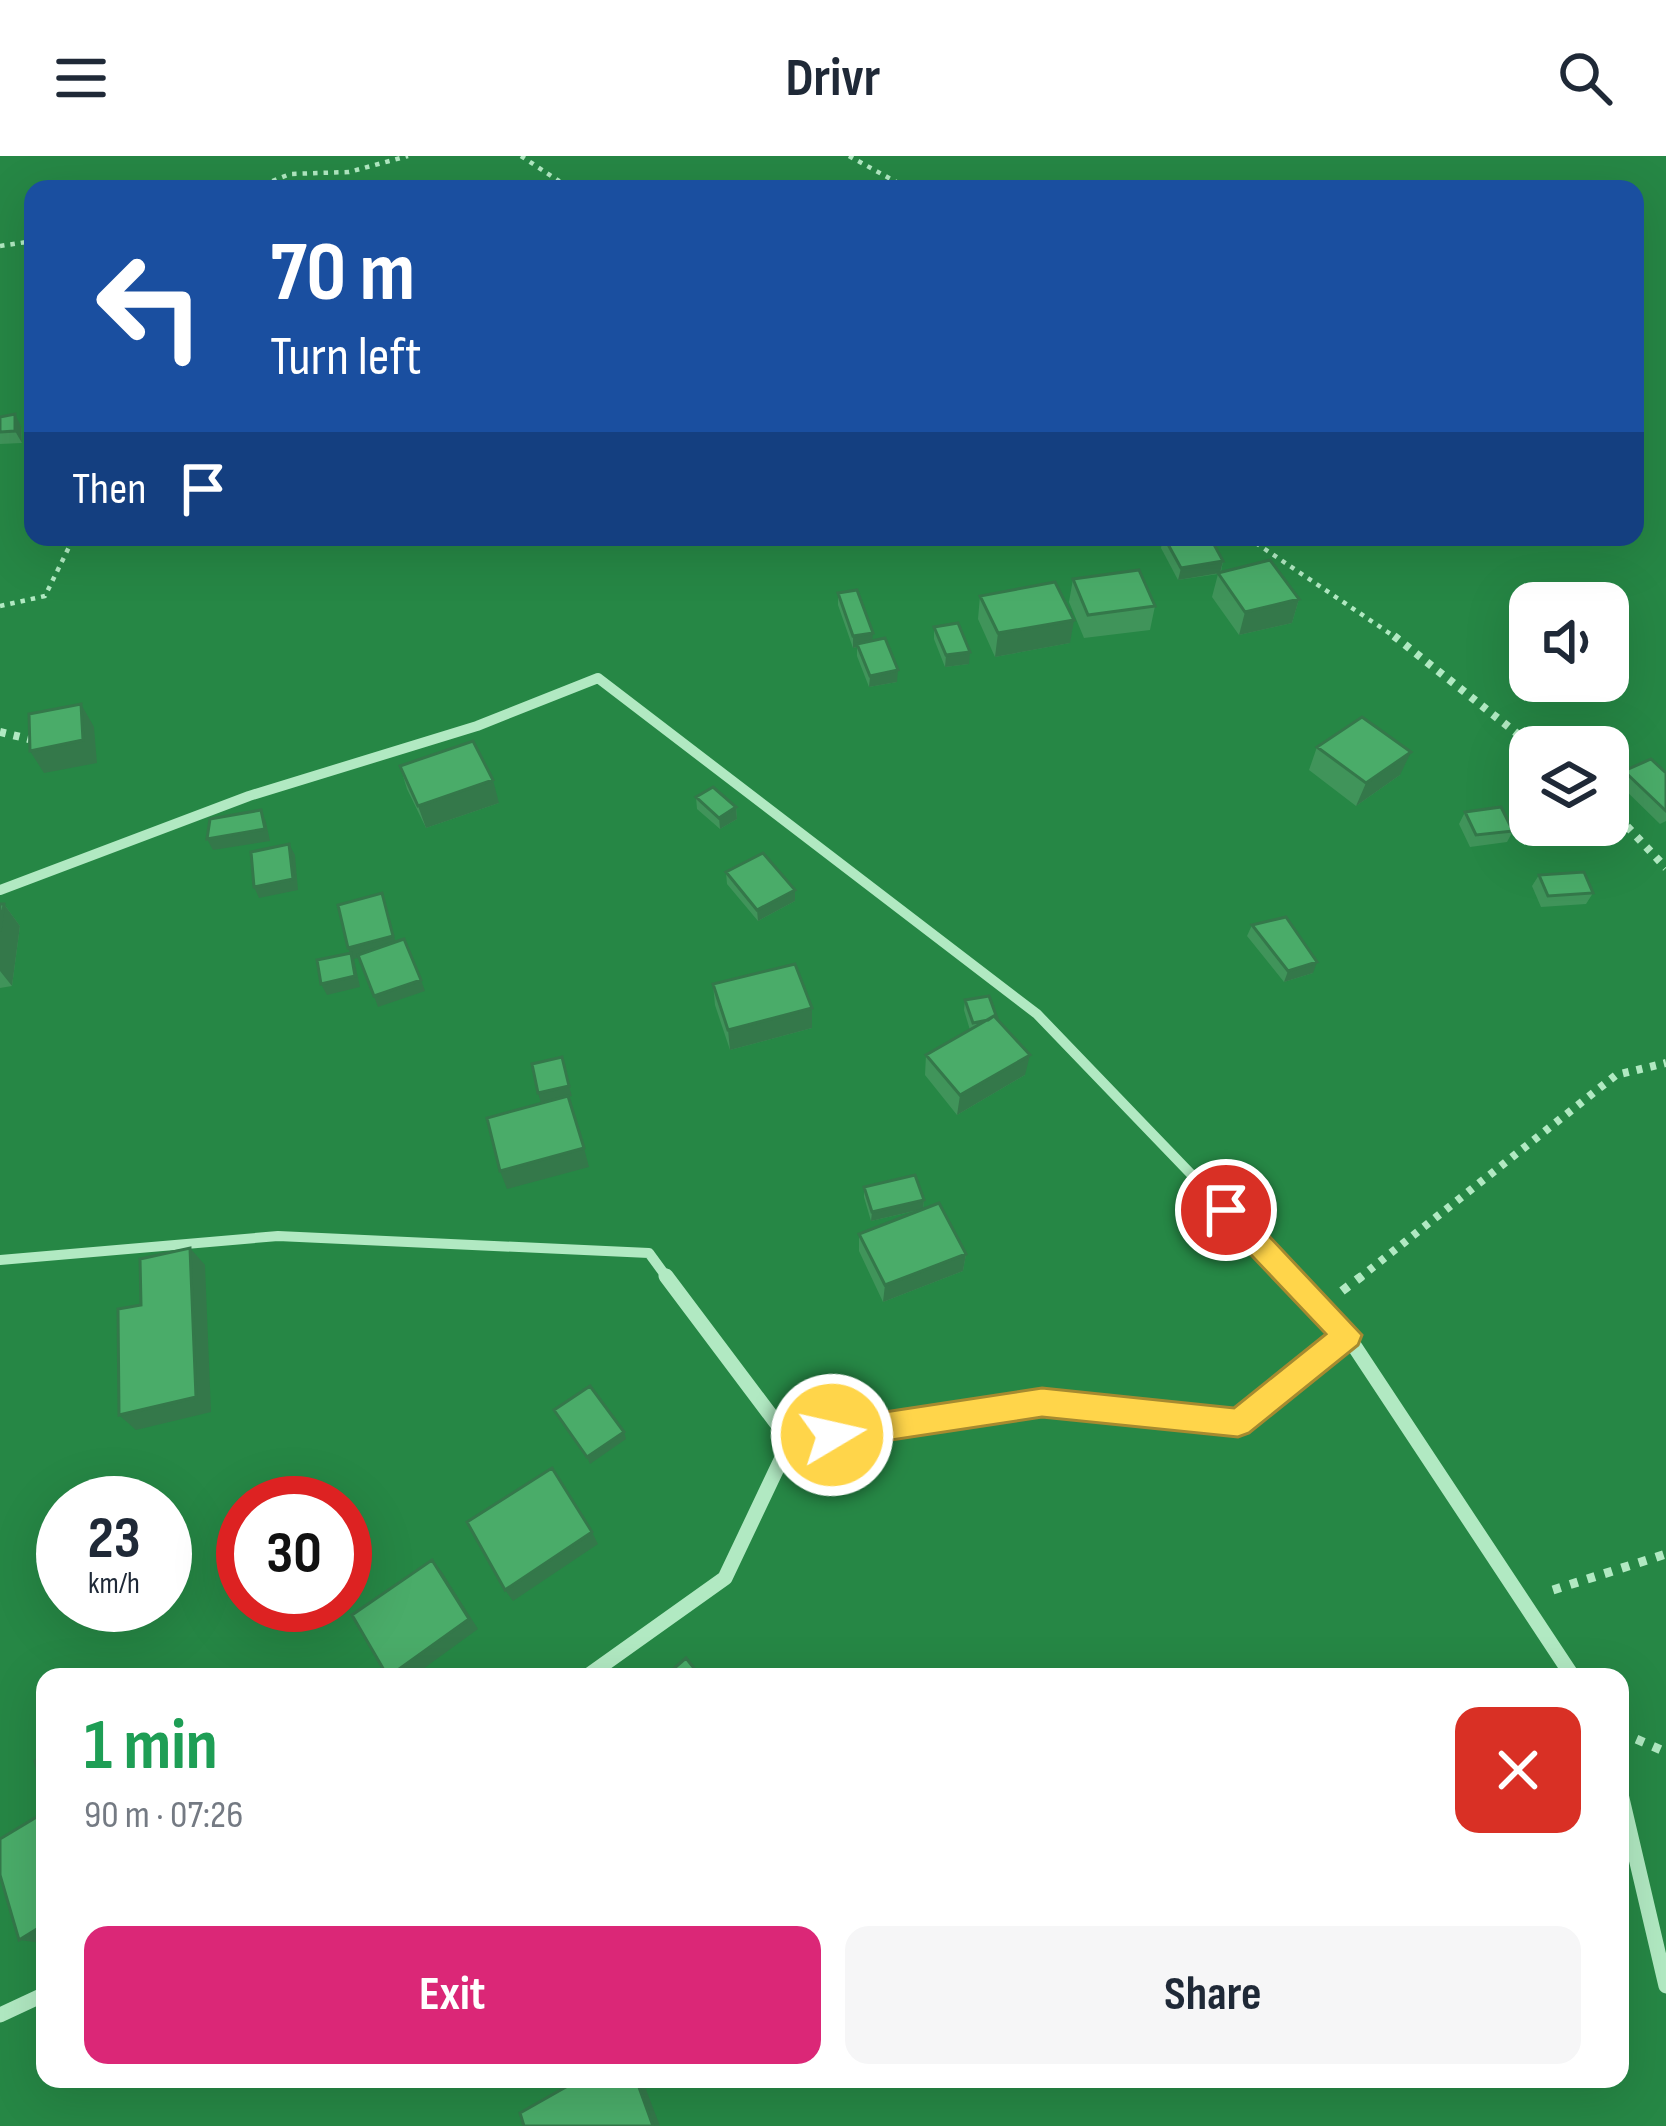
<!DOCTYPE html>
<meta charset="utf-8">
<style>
:root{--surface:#fff;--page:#f6f6f7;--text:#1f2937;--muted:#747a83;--accent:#db2777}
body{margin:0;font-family:"Sofia Sans Condensed",sans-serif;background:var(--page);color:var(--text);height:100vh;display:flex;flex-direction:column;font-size:45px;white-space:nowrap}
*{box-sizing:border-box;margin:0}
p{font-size:39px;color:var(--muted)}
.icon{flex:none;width:66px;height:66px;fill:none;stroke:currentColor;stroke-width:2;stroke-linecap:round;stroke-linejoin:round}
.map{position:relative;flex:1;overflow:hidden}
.details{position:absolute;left:36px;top:1512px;width:1593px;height:420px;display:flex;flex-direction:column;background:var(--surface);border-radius:24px;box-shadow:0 12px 48px #0002}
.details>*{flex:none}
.hud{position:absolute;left:24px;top:24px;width:1620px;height:366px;border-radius:24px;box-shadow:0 12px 48px #0002;background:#1a4fa0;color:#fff;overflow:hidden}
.fabs{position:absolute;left:1509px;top:426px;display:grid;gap:24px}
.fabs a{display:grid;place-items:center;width:120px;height:120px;border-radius:24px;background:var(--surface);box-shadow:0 12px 48px #0002;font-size:60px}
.speed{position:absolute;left:36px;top:1320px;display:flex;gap:24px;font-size:60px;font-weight:700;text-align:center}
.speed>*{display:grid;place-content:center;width:156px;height:156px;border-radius:50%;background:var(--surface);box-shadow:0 12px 48px #0002;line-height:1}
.speed small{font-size:30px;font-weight:400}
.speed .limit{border:18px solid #d22;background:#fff;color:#111}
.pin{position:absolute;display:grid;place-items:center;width:102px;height:102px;color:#fff;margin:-51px;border:6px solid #fff;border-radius:50%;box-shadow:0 3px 12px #0007}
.me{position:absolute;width:132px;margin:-66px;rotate:81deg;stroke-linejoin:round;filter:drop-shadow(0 0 9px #0008)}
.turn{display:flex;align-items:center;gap:42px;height:252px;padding:0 48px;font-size:54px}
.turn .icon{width:156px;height:156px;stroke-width:2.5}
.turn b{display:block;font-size:84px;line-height:102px}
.then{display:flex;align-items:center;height:114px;padding:0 48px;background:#0003;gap:24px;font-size:45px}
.round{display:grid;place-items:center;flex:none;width:126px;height:126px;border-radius:24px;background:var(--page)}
.headline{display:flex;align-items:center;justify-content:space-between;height:204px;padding:0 48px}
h1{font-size:72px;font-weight:700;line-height:90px;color:#1e9e55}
.primary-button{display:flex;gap:24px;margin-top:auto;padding:24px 48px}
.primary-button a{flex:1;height:138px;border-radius:24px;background:var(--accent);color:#fff;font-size:48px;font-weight:700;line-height:138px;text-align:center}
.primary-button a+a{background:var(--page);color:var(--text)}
header{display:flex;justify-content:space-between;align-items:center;height:156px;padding:0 48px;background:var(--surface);font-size:54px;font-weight:700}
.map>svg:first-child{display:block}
</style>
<header><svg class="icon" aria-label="menu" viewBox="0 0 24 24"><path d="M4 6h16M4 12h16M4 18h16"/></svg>Drivr<svg class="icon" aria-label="search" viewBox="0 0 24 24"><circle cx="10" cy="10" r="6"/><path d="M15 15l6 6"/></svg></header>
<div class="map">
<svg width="1666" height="1970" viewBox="0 0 1666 1970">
<rect width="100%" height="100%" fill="#268745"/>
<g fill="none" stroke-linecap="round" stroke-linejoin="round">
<path stroke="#b1e9c2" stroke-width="4.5" stroke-dasharray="4.5 6" stroke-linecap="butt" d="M 521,0 L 559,25 L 584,33
M 849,0 L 909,33
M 253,33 L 290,18 L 349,16 L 408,0
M 0,90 L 33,85
M 1247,381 L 1398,483
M 0,450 L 45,440 L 72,385"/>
<path stroke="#b1e9c2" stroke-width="8" stroke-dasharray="6 8" stroke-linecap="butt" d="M 1394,480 L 1534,591
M 0,576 L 29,583
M 1608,650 L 1666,712
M 1358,1123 L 1616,919 L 1666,907"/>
<path stroke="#b1e9c2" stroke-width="9" stroke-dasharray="8 10" stroke-linecap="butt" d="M 1342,1135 L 1362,1120
M 1553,1434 L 1666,1398
M 1620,1576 L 1666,1596"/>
<path stroke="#b1e9c2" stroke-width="10" d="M 0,734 L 249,640 L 477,570 L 598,522 L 1037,858 L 1292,1123
M 0,1104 L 278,1080 L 649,1097 L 668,1123"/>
<path stroke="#b1e9c2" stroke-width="15" d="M 1347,1179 L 1573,1521
M 790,1285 L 1042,1247 L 1238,1267 L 1347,1179 L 1290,1120
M 586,1521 L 725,1422 L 790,1285 L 666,1120
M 1620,1634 L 1666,1830
M 0,1859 L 45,1838"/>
</g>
<path fill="#40945a" d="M 0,261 L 21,270 L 22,287 L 0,288 Z
M 1163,381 L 1210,381 L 1223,405 L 1221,416 L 1299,443 L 1292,467 L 1239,479 L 1212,441 L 1218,418 L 1178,424 L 1161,392 Z
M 1073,423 L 1155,450 L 1150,474 L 1084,482 L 1069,446 Z
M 838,437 L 872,485 L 897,526 L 869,531 L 857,500 L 857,491 L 853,492 L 838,449 Z
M 980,440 L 1070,487 L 995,501 L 978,463 Z
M 934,471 L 969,508 L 945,511 L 934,483 Z
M 1317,591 L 1400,619 L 1356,650 L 1309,614 Z
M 400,610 L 499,647 L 426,672 L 407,633 Z
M 1624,615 L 1666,617 L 1666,665 L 1660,668 L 1617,626 Z
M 696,641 L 736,651 L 737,663 L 720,673 L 697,653 Z
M 1465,656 L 1513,675 L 1507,686 L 1470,691 L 1459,668 Z
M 726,716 L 795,745 L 758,765 L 727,728 Z
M 1539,719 L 1593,737 L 1586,748 L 1541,751 L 1532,730 Z
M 0,748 L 4,748 L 20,770 L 12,830 L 0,832 Z
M 1252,769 L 1313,817 L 1284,826 L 1247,780 Z
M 713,828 L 812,852 L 812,872 L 730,894 L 715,849 Z
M 965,844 L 997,863 L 1025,919 L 957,959 L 925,919 L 926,899 L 970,874 L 964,854 Z
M 864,1031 L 924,1044 L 923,1053 L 871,1065 L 864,1041 Z
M 859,1078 L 966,1098 L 963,1115 L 883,1146 L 859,1095 Z"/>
<path fill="#34784a" d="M 15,258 L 21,270 L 22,287 L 15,275 Z
M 1223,405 L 1220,417 L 1178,424 L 1181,412 Z
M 1299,443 L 1292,467 L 1239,479 L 1245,456 Z
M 1074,464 L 1070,487 L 995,501 L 998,477 Z
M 873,477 L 872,489 L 857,488 L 857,491 L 853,492 L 853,480 Z
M 970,496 L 969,508 L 945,511 L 946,499 Z
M 898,514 L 897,526 L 869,531 L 870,520 Z
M 81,548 L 94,571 L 97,607 L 44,617 L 30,595 Z
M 1411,596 L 1400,619 L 1356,650 L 1366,627 Z
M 493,624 L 499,647 L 426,672 L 418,650 Z
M 736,651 L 737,663 L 720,673 L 719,662 Z
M 261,654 L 266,666 L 270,685 L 213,694 L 207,683 Z
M 289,688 L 295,699 L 298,734 L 259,742 L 254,731 Z
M 795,734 L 795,745 L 758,765 L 757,754 Z
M 382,737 L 397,791 L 354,803 L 360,831 L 327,839 L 321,828 L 352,802 L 348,792 Z
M 4,748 L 20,770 L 12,830 L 0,815 L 0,775 Z
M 1317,806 L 1313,817 L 1284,826 L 1288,815 Z
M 421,824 L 425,835 L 378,851 L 374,840 Z
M 812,852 L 812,872 L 730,894 L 728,874 Z
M 1030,899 L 1025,919 L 957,959 L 960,939 Z
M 569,930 L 572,940 L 541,947 L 538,937 Z
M 584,992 L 589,1011 L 507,1033 L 500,1015 Z
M 924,1044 L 923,1053 L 871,1065 L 872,1056 Z
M 190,1092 L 205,1109 L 211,1256 L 136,1274 L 119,1259 Z
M 966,1098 L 963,1115 L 883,1146 L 885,1129 Z
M 624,1276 L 626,1283 L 590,1308 L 587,1301 Z
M 592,1376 L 598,1388 L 513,1445 L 505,1434 Z
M 432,1404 L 442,1416 L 478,1473 L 412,1521 L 388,1521 Z
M 45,1768 L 45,1785 L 42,1787 L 19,1784 Z
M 636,1923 L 642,1923 L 660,1970 L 653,1970 Z"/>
<path fill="#4aac69" stroke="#34784a" stroke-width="3" d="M 15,258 L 15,275 L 0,276 L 0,261 Z
M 1164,381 L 1210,381 L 1223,405 L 1181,412 Z
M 1270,404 L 1299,443 L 1245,456 L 1218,417 Z
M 1139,414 L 1155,450 L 1088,459 L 1073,423 Z
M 1055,426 L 1074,464 L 998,477 L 980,440 Z
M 857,434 L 873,477 L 853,480 L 838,437 Z
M 958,467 L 970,496 L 946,499 L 934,471 Z
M 885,482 L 898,514 L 870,520 L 857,488 Z
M 81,548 L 83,584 L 30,595 L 29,558 Z
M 1362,561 L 1411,596 L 1366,627 L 1317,591 Z
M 473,585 L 493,624 L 418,650 L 400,610 Z
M 1651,603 L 1666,617 L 1666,655 L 1624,615 Z
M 713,631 L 736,651 L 719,662 L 696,641 Z
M 1501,651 L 1513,675 L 1476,679 L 1465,656 Z
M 261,654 L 265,673 L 207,683 L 210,663 Z
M 289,688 L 293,723 L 254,731 L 251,696 Z
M 763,697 L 795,734 L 757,754 L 726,716 Z
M 1584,716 L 1593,737 L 1548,740 L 1539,719 Z
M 382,737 L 393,780 L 348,792 L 338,749 Z
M 0,748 L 4,748 L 0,775 Z
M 1286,761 L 1317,806 L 1288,815 L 1252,769 Z
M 404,783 L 421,824 L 374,840 L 358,799 Z
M 351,797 L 355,820 L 321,828 L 317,804 Z
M 795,808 L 812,852 L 728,874 L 713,828 Z
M 989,840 L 997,862 L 994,860 L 988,864 L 973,867 L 965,844 Z
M 994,860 L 1030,899 L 960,939 L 926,899 Z
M 562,901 L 569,930 L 538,937 L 532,908 Z
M 568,940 L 584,992 L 500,1015 L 487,962 Z
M 915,1019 L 924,1044 L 872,1056 L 864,1031 Z
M 939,1047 L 966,1098 L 885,1129 L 859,1078 Z
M 190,1092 L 196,1241 L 119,1259 L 118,1153 L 141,1149 L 140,1103 Z
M 590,1230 L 624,1276 L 587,1301 L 554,1254 Z
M 552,1312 L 592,1376 L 505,1434 L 467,1366 Z
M 432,1404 L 469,1463 L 388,1521 L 352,1459 Z
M 686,1502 L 701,1521 L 664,1521 Z
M 45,1600 L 45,1637 L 44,1637 L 35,1605 Z
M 45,1656 L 45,1768 L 19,1784 L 0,1719 L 0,1683 Z
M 580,1923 L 636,1923 L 653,1970 L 524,1970 L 520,1957 Z"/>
<path fill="#ffd54a" stroke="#a68a30" stroke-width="3" d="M 1226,1041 L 1236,1045 L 1362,1179 L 1358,1189 L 1249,1277 L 1238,1281 L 1042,1261 L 832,1293 L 821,1289 L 817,1279 L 821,1268 L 832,1264 L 1042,1232 L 1234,1252 L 1326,1178 L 1216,1062 L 1216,1045 Z"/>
</svg>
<div class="fabs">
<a><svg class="icon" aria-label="sound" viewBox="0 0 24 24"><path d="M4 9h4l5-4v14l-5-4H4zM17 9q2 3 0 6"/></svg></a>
<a><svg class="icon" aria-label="layers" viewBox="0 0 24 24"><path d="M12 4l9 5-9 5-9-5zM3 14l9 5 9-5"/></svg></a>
</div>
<div class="speed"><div>23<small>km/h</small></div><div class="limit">30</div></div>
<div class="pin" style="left:1226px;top:1054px;background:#d93025"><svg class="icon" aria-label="arrive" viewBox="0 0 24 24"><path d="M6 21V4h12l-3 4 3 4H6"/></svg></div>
<svg class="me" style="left:832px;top:1279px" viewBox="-20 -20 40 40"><circle r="17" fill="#ffd54a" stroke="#fff" stroke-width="3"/><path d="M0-11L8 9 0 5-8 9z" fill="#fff"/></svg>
<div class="hud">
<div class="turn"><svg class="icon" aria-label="left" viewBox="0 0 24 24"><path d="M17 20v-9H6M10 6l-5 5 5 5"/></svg><div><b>70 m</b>Turn left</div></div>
<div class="then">Then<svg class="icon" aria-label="arrive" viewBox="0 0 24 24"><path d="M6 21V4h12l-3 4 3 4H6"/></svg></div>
</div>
<section class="details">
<div class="headline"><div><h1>1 min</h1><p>90 m · 07:26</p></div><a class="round" style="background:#d93025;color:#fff"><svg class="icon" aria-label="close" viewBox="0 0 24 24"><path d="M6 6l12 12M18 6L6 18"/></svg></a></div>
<div class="primary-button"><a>Exit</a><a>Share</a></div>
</section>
</div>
